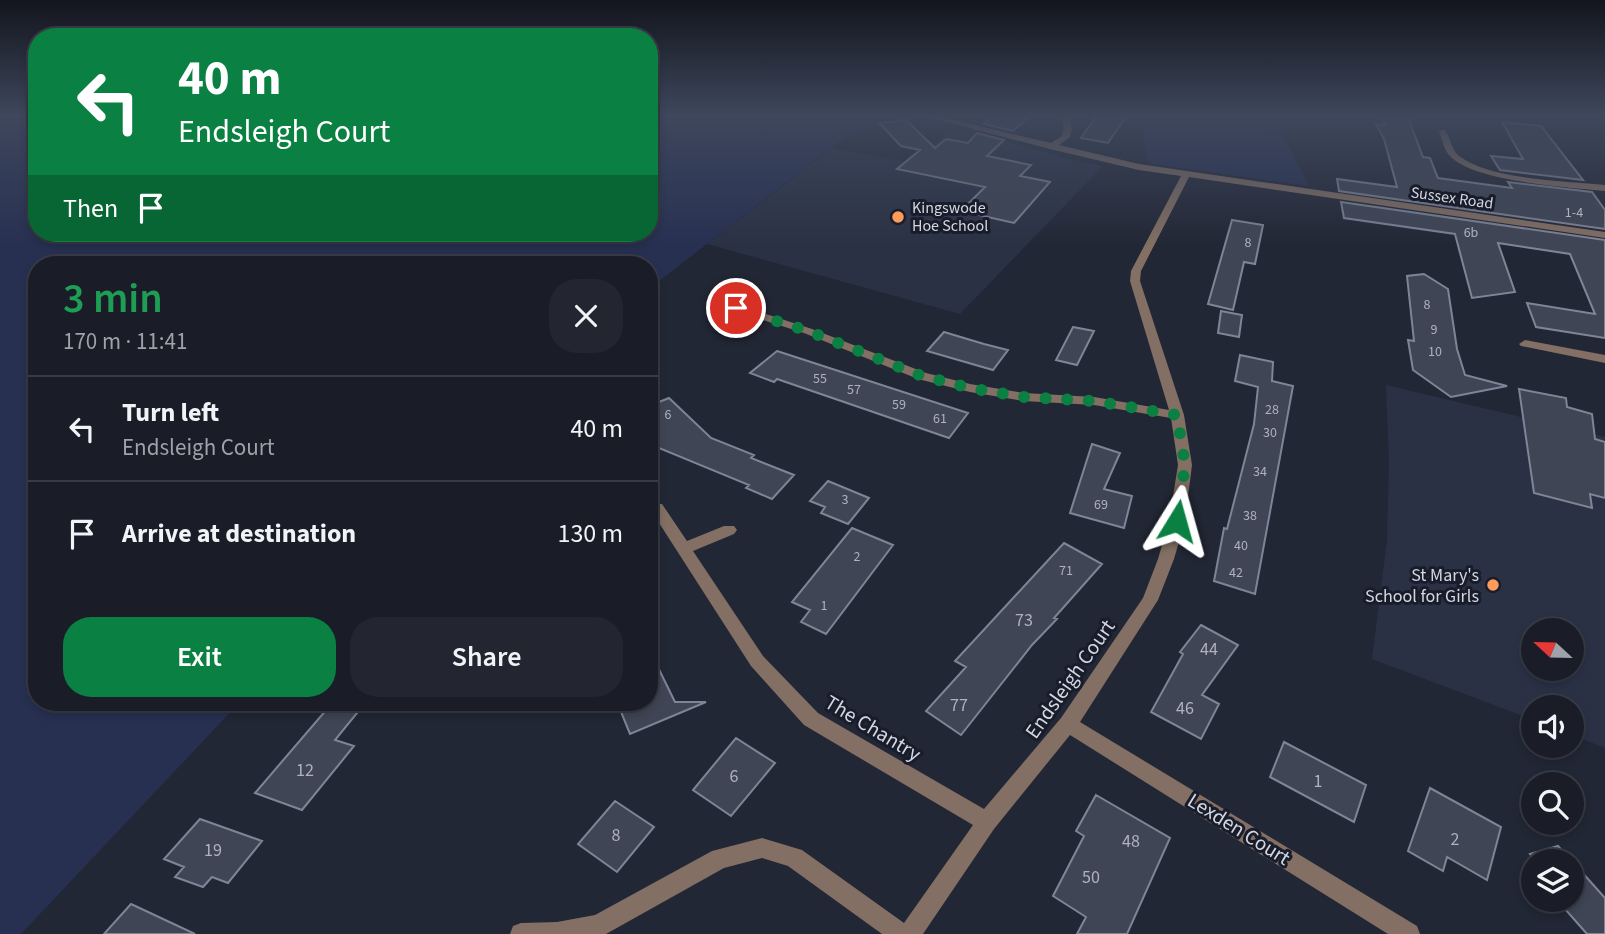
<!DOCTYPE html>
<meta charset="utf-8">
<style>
:root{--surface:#1a1d28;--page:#232630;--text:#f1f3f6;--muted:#9fa2a8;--line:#383b45;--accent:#0b8043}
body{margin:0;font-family:"Source Sans 3",sans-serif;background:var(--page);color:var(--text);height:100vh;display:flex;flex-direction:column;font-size:26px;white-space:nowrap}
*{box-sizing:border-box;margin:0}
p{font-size:23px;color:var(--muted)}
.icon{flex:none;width:38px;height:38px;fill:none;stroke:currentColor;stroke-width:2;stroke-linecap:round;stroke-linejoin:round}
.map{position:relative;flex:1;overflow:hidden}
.sheet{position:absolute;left:28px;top:256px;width:630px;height:455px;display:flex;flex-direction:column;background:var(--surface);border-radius:28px;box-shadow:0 4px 10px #0003,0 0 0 2px var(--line)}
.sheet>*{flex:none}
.top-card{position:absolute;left:28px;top:28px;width:630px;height:214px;border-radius:28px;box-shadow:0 4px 10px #0003,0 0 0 2px var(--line);background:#0b8043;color:#fff;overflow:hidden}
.needle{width:46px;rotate:292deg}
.tools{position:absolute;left:1521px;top:618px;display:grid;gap:14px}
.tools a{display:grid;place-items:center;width:63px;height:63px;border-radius:50%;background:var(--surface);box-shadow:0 4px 10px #0003,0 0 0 2px var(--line);font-size:35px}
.pin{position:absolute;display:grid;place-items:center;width:60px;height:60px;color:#fff;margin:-30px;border:4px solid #fff;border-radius:50%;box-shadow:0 2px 7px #0007}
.me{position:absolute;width:77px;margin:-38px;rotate:8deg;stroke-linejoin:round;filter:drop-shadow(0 0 5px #0008)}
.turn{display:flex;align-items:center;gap:24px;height:147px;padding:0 35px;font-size:32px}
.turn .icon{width:91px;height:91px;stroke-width:2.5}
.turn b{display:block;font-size:49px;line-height:60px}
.then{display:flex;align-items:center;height:66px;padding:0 35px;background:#0003;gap:14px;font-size:26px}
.round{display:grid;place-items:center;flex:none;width:74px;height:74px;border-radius:28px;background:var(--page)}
.overview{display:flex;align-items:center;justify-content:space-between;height:119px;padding:0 35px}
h1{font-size:42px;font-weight:600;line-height:52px;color:#1e9e55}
.button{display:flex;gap:14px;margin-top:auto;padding:14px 35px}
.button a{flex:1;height:80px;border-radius:28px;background:var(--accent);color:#fff;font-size:28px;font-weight:600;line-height:80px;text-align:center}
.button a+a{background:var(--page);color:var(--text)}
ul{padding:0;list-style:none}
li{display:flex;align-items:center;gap:21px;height:105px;padding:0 35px;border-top:2px solid var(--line)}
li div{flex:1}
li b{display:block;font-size:26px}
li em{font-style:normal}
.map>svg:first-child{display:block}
</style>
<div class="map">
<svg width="1605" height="934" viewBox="0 0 1605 934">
<rect width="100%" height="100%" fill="#222735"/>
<path fill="#2a3145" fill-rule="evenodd" d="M 954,129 L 1058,155 L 1059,157 L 1103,166 L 960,314 L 707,244 L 832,148 L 906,162 L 930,148 Z
M 1386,385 L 1605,437 L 1605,748 L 1572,735 L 1572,707 L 1533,707 L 1533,720 L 1372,659 L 1387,540 L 1389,461 ZM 1533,630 L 1572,630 L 1572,668 L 1533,668 Z"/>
<path fill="#273051" d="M 0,115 L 37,115 L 37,233 L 649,233 L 649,115 L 873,115 L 649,289 L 649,264 L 37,264 L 37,702 L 240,702 L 21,934 L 0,934 Z
M 1140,115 L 1267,115 L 1275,121 L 1309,186 L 1148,163 Z"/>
<path fill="#3f4554" stroke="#7f8596" stroke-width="2" d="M 993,115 L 1031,115 L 1013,131 L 984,124 Z
M 1097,115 L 1127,115 L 1108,143 L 1081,138 Z
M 1382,115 L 1407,115 L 1423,157 L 1430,158 L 1438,178 L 1512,188 L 1508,182 L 1592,192 L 1605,210 L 1605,229 L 1339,191 L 1337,179 L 1397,187 L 1384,139 L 1376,124 L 1385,125 Z
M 906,120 L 935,148 L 946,139 L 968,143 L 977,133 L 1004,140 L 987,156 L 1031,165 L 1020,176 L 1050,182 L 1014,223 L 961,211 L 985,187 L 897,169 L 920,150 L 901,146 L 879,123 Z
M 1502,122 L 1541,126 L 1583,180 L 1500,170 L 1491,156 L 1523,159 Z
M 1341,202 L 1605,240 L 1605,338 L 1536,327 L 1527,303 L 1595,314 L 1570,254 L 1498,243 L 1515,292 L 1472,298 L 1455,234 L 1344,218 Z
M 1232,220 L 1263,225 L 1255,264 L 1244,262 L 1233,310 L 1208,304 Z
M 1424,274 L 1448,289 L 1457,349 L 1465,375 L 1507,386 L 1451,397 L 1413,370 L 1408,340 L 1414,341 L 1407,276 Z
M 1221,311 L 1242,315 L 1239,337 L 1218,333 Z
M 1073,327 L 1094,331 L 1077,365 L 1056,360 Z
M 944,332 L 984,344 L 1008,350 L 993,370 L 927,351 Z
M 777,351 L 817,364 L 968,413 L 949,438 L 777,379 L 774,382 L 750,373 Z
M 1240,355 L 1273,362 L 1272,381 L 1293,386 L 1255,594 L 1214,581 L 1224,528 L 1227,529 L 1254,424 L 1258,387 L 1235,381 Z
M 1519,389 L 1566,398 L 1567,407 L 1592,414 L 1595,439 L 1605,442 L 1605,498 L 1590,494 L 1592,508 L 1534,493 Z
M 669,398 L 711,438 L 754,455 L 751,458 L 794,475 L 772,499 L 746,488 L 749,485 L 654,446 L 649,440 L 649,406 Z
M 1092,444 L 1120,453 L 1104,489 L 1132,496 L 1124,528 L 1070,513 Z
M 828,481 L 869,498 L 848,524 L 821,513 L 825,507 L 810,501 Z
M 852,528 L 893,545 L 826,634 L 801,622 L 810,610 L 792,602 Z
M 1064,543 L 1102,564 L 1054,618 L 1057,619 L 1032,645 L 961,735 L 926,711 L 966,667 L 955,661 Z
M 1201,625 L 1238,645 L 1202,695 L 1219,704 L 1201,739 L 1151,712 L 1183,654 L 1180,652 Z
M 649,649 L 675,702 L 706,702 L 630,734 L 617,702 L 649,702 Z
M 333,702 L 366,702 L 335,740 L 354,746 L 302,810 L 255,793 Z
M 736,738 L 775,763 L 731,816 L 693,790 Z
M 1284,742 L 1366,785 L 1354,822 L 1270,777 Z
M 1430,788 L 1501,827 L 1487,880 L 1447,857 L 1443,871 L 1408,851 Z
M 1096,795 L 1170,838 L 1127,934 L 1077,934 L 1086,917 L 1053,896 L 1084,836 L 1076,831 Z
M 615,801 L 654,827 L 617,872 L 578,844 Z
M 200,819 L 262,841 L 228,883 L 212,877 L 203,887 L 175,877 L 184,867 L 164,859 Z
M 1558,846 L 1571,861 L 1536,861 L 1530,854 Z
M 1572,861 L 1605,898 L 1605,934 L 1587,934 L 1557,900 L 1572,900 Z
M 131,904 L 195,934 L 104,934 Z"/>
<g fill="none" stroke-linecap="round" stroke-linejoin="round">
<path fill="#836f63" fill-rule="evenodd" d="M 1443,129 C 1451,135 1450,149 1459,156 C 1491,180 1565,181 1605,185 L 1605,191 C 1569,187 1474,182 1450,156 C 1444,150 1442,139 1439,131 Z"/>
<path fill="#836f63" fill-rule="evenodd" d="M 920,115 L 933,115 L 1051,143 L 1062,136 L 1064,128 L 1061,115 L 1069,115 L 1072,128 L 1070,137 L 1059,145 L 1139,164 L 1605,232 L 1605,238 L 1189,177 L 1141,271 L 1140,281 L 1184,415 L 1192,465 L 1185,521 L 1174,559 L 1158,600 L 1080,722 L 1417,926 L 1420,934 L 1388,934 L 1070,735 L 994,829 L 923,934 L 882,934 L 788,866 L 762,858 L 724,868 L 606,934 L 510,934 L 513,926 L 521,923 L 557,922 L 595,915 L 712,851 L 762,838 L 802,850 L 904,923 L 973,825 L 804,725 L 751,666 L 652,512 L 650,508 L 652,504 L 662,504 L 687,541 L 724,526 L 734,526 L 737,530 L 734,534 L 693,551 L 763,656 L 818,713 L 984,809 L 1061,718 L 1143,598 L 1158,559 L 1169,521 L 1178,465 L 1171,418 L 1094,405 L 1024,401 L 970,392 L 918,379 L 804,333 L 737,312 L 725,321 L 717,321 L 715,319 L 750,294 L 755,297 L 744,307 L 812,329 L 926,373 L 970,384 L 1024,393 L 1094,397 L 1169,410 L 1130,281 L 1131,271 L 1181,176 L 1139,170 L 1050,149 Z
M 1525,340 L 1605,355 L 1605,363 L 1521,346 L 1519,344 Z"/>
</g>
<linearGradient id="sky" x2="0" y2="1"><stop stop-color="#13151d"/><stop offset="0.47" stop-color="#3e475c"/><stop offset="1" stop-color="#3e475c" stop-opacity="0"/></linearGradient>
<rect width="1605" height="246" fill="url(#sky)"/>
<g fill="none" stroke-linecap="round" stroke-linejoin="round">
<path stroke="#0b8043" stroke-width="12" stroke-dasharray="0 21.6" d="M 736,308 L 808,331 L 922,376 L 970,388 L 1024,397 L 1094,401 L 1177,415 L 1185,465 L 1177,521"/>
</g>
<g fill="#fe9b59" stroke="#191d2b" stroke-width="2.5">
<circle cx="898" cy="217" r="7"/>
<circle cx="1493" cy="585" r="7"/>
</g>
<g text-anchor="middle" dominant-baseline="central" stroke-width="6" stroke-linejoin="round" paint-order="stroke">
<g font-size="14" fill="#aeb2bd">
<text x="1574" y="213">1-4</text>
<text x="1471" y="233">6b</text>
<text x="1248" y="243">8</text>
<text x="1427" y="305">8</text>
<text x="1434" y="330">9</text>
<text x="1435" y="352">10</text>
<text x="820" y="379">55</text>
<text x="854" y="390">57</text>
<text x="899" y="405">59</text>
<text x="1272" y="410">28</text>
<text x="668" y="415">6</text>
<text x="940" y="419">61</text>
<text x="1270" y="433">30</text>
<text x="1260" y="472">34</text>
<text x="845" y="500">3</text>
<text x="1101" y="505">69</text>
<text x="1250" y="516">38</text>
<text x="1241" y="546">40</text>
<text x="857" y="557">2</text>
<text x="1066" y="571">71</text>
<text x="1236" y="573">42</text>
<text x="824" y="606">1</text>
</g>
<g font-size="16" fill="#d3d7e0" stroke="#191d2b">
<text transform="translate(1452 198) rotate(8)">Sussex Road</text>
</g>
<g font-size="16" fill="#d3d7e0" stroke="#191d2b" text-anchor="start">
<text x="912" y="208">Kingswode<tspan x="912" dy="18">Hoe School</tspan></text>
</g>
<g font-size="18" fill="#d3d7e0" stroke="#191d2b" text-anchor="end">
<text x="1479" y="575">St Mary's<tspan x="1479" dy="21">School for Girls</tspan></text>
</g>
<g font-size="18" fill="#aeb2bd">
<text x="1024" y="620">73</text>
<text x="1209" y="649">44</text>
<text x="959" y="705">77</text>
<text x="1185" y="708">46</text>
<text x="305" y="770">12</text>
<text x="734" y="776">6</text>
<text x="1318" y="781">1</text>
<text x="616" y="835">8</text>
<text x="1455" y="839">2</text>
<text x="1131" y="841">48</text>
<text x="213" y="850">19</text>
<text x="1091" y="877">50</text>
</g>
<g font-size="21" fill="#d3d7e0" stroke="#191d2b">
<text transform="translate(1070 679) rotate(-55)">Endsleigh Court</text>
<text transform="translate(873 728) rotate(31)">The Chantry</text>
<text transform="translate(1239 829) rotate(32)">Lexden Court</text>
</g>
</g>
</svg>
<div class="tools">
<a><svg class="needle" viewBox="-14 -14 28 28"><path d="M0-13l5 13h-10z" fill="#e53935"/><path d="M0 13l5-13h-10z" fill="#9fa2a8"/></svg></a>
<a><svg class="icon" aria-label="sound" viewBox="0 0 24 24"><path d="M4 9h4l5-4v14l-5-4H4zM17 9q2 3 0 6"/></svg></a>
<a><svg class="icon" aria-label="search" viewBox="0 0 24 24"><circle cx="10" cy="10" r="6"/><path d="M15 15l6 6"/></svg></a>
<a><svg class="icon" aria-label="layers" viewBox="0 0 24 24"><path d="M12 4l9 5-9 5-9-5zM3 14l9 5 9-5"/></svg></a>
</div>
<div class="pin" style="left:736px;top:308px;background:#d93025"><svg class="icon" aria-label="arrive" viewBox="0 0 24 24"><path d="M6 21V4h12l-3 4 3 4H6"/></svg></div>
<svg class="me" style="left:1177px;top:521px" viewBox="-20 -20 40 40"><path d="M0-17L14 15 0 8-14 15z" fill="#0b8043" stroke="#fff" stroke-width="4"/></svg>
<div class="top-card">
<div class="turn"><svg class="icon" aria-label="left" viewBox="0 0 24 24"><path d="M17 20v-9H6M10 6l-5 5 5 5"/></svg><div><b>40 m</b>Endsleigh Court</div></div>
<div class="then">Then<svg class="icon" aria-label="arrive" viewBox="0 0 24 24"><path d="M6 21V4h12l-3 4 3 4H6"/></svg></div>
</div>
<section class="sheet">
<div class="overview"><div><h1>3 min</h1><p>170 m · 11:41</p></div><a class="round"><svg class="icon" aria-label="close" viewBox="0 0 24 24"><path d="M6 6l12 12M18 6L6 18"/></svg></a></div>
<ul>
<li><svg class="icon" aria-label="left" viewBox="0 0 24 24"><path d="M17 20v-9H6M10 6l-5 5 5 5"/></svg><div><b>Turn left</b><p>Endsleigh Court</p></div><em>40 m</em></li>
<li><svg class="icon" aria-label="arrive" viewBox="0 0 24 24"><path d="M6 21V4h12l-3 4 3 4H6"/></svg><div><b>Arrive at destination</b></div><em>130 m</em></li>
</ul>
<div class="button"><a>Exit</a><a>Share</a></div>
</section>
</div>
